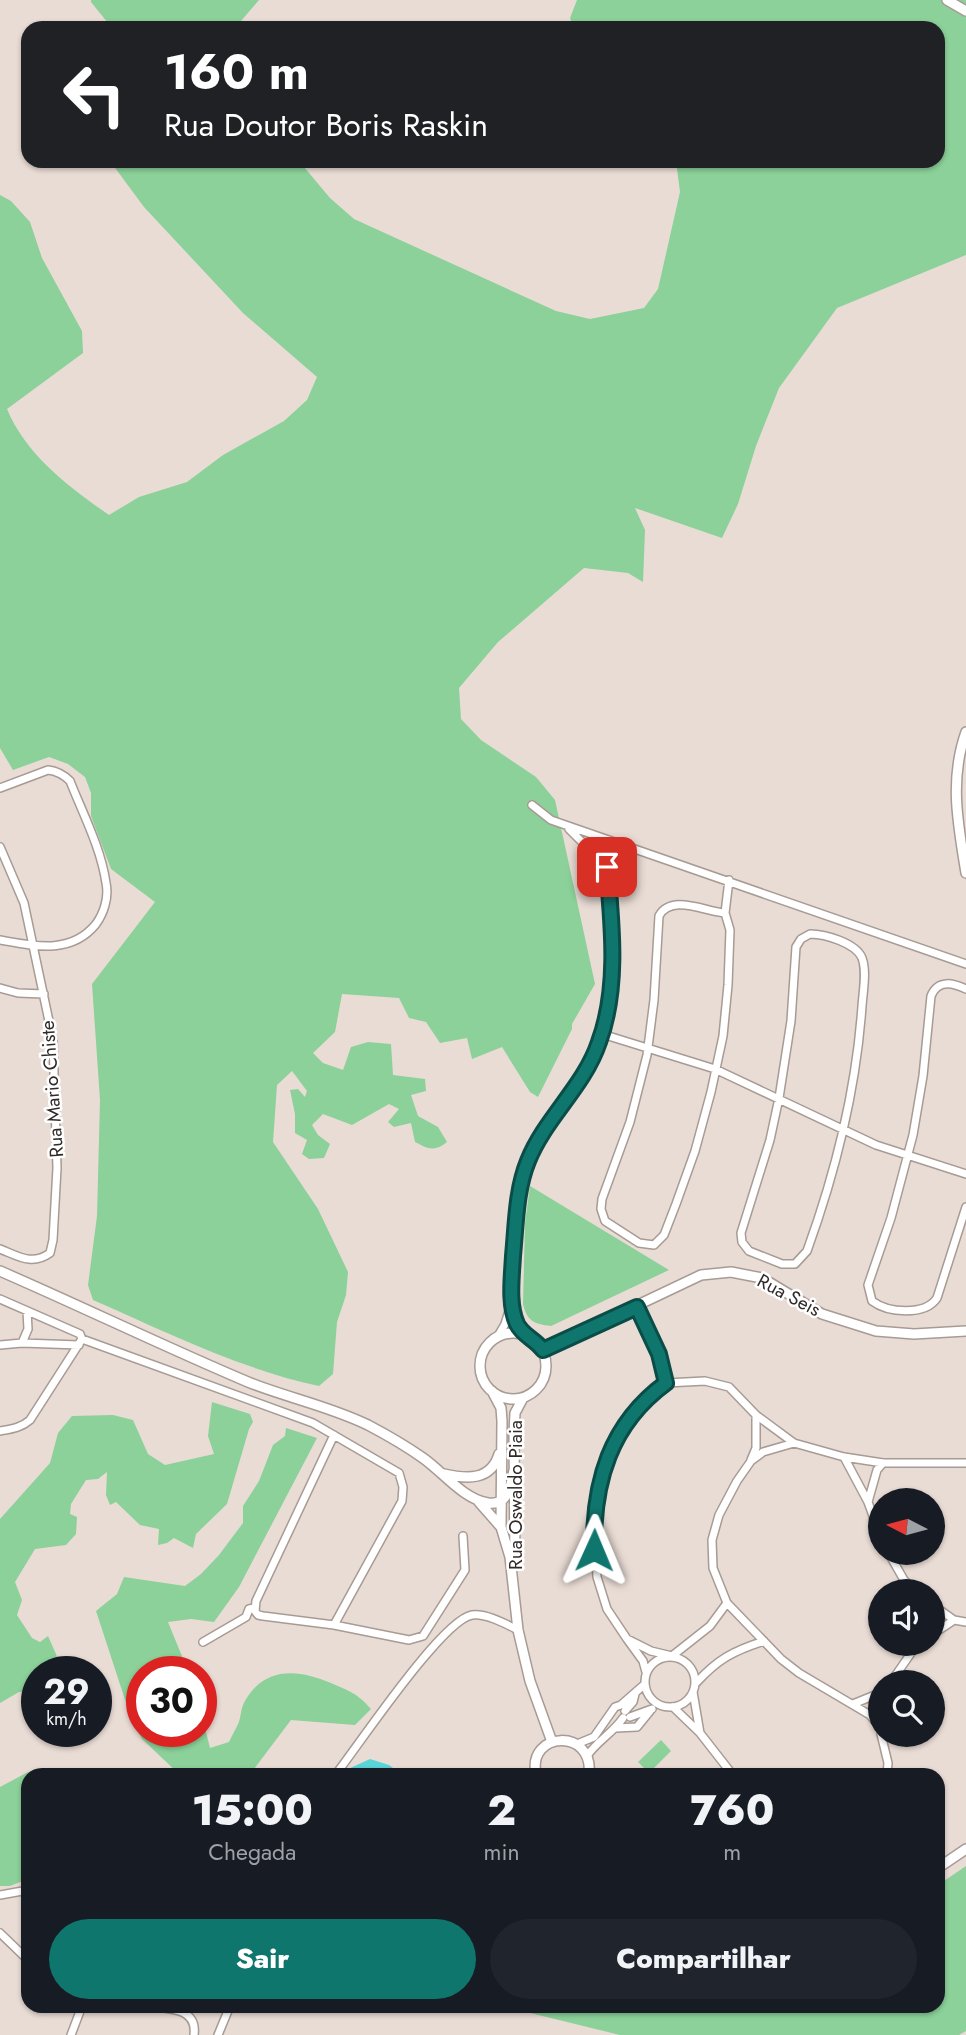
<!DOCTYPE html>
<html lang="pt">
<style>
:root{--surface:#171b24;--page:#20242c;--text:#f1f3f6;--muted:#9ea1a6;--accent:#0f766e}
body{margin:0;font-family:Jost,sans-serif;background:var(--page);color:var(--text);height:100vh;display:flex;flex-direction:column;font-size:26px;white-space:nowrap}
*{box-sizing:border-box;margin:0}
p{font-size:23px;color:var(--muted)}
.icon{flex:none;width:38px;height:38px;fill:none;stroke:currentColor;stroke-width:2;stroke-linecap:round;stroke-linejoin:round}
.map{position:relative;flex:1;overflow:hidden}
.side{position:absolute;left:21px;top:1768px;width:924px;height:245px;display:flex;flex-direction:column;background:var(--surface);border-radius:21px;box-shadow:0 2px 5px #0004}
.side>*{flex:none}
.hud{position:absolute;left:21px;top:21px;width:924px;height:147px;border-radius:21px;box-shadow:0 2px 5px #0004;background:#202124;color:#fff;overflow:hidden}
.needle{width:46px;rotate:276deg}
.fabs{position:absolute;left:868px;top:1488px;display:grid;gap:14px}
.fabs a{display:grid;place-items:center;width:77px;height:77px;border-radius:50%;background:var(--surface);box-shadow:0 2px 5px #0004;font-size:35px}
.speed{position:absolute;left:21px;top:1656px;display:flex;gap:14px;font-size:35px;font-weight:700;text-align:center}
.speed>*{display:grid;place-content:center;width:91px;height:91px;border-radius:50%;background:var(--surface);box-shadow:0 2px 5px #0004;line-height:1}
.speed small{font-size:18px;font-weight:400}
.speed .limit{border:10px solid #d22;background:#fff;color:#111}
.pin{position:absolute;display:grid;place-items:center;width:60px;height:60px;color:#fff;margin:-30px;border-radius:14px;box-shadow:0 4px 10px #0006}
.me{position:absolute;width:77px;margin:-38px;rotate:1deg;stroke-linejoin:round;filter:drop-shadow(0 0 5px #0008)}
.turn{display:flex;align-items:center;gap:24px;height:147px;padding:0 28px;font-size:32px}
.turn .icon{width:91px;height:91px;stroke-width:2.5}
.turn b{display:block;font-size:49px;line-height:60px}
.eta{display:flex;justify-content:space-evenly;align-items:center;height:119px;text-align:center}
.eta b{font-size:42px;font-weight:800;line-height:49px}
.cta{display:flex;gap:14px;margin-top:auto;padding:14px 28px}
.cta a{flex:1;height:80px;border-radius:42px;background:var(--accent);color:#fff;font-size:28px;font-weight:800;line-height:80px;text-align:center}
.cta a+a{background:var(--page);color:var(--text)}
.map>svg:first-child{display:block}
</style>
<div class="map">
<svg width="966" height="2035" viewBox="0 0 966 2035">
<rect width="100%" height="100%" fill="#e9dcd5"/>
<path fill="#8bd199" d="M 91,0 L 259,0 L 235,28 L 112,28 L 91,2 Z
M 577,0 L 966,0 L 966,255 L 837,308 L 779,388 L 756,446 L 738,504 L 722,538 L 635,508 L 645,530 L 643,582 L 628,573 L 584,568 L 498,642 L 459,688 L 461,719 L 481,740 L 536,777 L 555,800 L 595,984 L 572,1024 L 572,1029 L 538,1097 L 530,1092 L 502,1047 L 472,1059 L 467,1038 L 440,1043 L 426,1022 L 409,1018 L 399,998 L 342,994 L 335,1032 L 313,1053 L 323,1063 L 343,1070 L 351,1047 L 368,1042 L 391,1044 L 393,1075 L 425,1079 L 426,1091 L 411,1095 L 418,1116 L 438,1127 L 447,1142 C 435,1152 428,1149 415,1142 L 411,1123 L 394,1127 L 388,1122 L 399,1109 L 389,1104 L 352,1125 L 323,1114 L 312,1125 L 318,1135 L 330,1144 L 324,1158 L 309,1159 L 302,1154 L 307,1140 L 295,1133 L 295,1114 L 290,1090 L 298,1089 L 305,1097 L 307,1091 L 292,1071 L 277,1085 L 273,1142 L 318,1209 L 348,1272 L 346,1295 L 337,1322 L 333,1374 L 319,1386 C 240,1369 166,1332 93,1300 L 88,1285 L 97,1216 L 100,1100 L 92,984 L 155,902 L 111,869 L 91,816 L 91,793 L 85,777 L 68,764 L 49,757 L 13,770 L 0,748 L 0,195 L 11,201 L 30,222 L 42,258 L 82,331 L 83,353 L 7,409 C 26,455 69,487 109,515 L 139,497 L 187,482 L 223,455 L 284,421 L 307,400 L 317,377 L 243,313 L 144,207 L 110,161 L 299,161 L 330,198 L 354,219 L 556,311 L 590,319 L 644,308 L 658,289 L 680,192 L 676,161 L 938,161 L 938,28 L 574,28 L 570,18 Z
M 530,1186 L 669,1270 L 551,1326 C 534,1324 527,1321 523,1304 L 525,1223 Z
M 212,1402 L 250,1414 L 253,1422 L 249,1429 L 227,1504 L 196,1534 L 193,1548 L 174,1538 L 167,1543 L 158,1545 L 159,1529 L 140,1525 L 116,1502 L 110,1505 L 106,1495 L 107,1472 L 98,1479 L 86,1480 L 71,1504 L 70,1514 L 77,1517 L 76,1534 L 66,1545 L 35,1549 L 15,1582 L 22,1600 L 17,1615 L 32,1638 L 40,1642 L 48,1636 L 56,1654 L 61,1671 L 37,1671 L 37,1705 L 30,1692 L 19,1692 L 0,1703 L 0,1519 L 50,1463 L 58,1433 L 72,1416 L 113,1415 L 133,1420 L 148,1454 L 165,1465 L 214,1454 L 208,1436 Z
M 286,1428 L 317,1438 L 239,1587 L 214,1622 L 191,1619 L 168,1622 L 188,1671 L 142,1671 L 142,1731 L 201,1731 L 201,1712 L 210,1748 L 229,1742 C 232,1735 236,1729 239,1722 C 241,1716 241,1707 245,1701 C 265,1666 298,1669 331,1683 C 349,1691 357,1693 371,1709 L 355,1725 L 291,1720 L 254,1769 L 229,1771 L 229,1774 L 179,1774 L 142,1739 L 132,1721 L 96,1611 L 117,1594 L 124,1577 L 185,1586 L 201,1574 L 219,1555 L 243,1523 L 243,1506 L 259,1481 L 273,1445 L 285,1436 Z
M 661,1740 L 671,1751 L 649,1773 L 638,1762 Z
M 69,1769 L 106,1771 L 109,1774 L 28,1774 L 28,1879 L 10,1886 L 0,1886 L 0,1787 L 28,1772 Z
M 966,1866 L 966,2031 L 959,2035 L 620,2035 L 502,2006 L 938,2006 L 938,1885 Z"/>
<path fill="#59d5d8" d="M 370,1759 L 389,1765 L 401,1774 L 343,1774 L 346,1770 Z"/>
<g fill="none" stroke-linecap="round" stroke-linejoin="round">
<g stroke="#a79b94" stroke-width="10">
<path id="minor" d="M 0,788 L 48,770 C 57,771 63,774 70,781 C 83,814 101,848 106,883 C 109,897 104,913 96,924 C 71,955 34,946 0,940
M 532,805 L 551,820 L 966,964
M 569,829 L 590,850 L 605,874
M 0,847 L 24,903 L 53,1040 L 57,1168 L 53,1240 L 50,1253 C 32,1266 18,1256 0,1249
M 725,913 C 704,911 671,894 659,916 L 654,1000 L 647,1055 L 630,1122 L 602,1199 L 601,1209 L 605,1221 L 639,1243 L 654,1245 L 664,1235 L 676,1204 L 695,1151 L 711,1092 L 723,1036 L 728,985 L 730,930 L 725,913 L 729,880
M 810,934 C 825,934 856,943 862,958 C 867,971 863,992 862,1006 C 856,1092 836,1171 807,1251 L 795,1264 L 782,1264 L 749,1251 L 742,1242 L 741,1233 L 770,1140 L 779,1098 L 791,1021 L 796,947 L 801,939 Z
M 0,988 L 18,993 L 44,994
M 966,989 C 953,983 938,979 931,996 L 923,1076 L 913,1135 L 891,1218 L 868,1285 L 872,1301 C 888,1313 925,1316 937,1298 L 966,1207
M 602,1034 L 715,1069 L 876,1145 L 966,1174
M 0,1299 L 80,1334 L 82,1339 L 30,1420 C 21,1428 11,1429 0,1431
M 637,1307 L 659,1355 L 666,1383
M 523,1334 L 517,1324 L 512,1300 L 520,1186 L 532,1151 L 589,1067 L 602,1034 L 607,1014 L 612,954 L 606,857 L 609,840
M 498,1336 L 505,1324 L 511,1304
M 82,1339 L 313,1423 L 399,1473 L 403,1487 L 402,1501 L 334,1625 L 409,1640 L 423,1636 L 465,1570 L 463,1536
M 22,1343 L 28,1329 L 27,1311
M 0,1345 L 22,1343 L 79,1345
M 334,1435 L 256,1601 L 255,1611 L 258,1615 L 263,1616 L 334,1625
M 794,1443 L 763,1452 L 751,1461 L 737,1481 L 719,1515 L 712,1540 L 713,1568 L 727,1603 L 781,1659 L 799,1673 L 870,1715 L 880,1727
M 844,1457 L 868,1502 L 880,1535
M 751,1460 L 756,1448 L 756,1415
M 868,1502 L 877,1470 L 883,1463
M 888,1552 L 904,1580 L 915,1591
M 933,1605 L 954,1620 L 966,1622
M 933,1634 L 954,1620
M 627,1639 L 607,1609 L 597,1577 L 594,1520 L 600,1481 L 622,1430 L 634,1411 L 666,1383 L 705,1381 L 729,1387 L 756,1415 L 794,1443 L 844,1457 L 883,1463 L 966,1463
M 203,1642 L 246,1617 L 249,1609 L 254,1608
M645 1682a25 25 0 1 1 50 0a25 25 0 1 1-50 0Z
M 646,1672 L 643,1661 L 627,1639 L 651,1651 L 672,1656 L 710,1626 L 727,1603
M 891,1682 L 918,1643
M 696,1683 C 718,1659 733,1651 764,1641
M 853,1704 L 880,1693
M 673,1707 L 700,1733 L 693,1692
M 625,1711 L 633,1702 L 635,1694
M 630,1717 L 652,1709
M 880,1727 L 880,1707
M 616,1728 L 637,1727 L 650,1711
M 700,1733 L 732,1774
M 881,1734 L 888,1763 L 887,1774
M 577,1744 L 594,1737 L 615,1707 L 621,1705 L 645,1684
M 587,1756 C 597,1741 613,1733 623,1718
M 336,1774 C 358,1746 442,1620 472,1615 C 486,1613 506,1624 518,1630
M 0,1895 L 28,1890
M 0,1933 L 28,1960
M 143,2006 C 163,2009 198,2005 194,2035
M 71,2035 L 82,2006
M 218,2035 L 230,2006"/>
</g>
<g stroke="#a79b94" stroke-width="12">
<path id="tertiary" d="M 947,0 L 966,11
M 966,732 C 949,780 958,824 966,873
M 0,1271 C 83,1307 165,1347 248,1382 C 288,1398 329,1406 368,1425 C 387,1435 406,1446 423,1458 C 443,1472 463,1499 488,1503 C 508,1506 511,1486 514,1470
M480 1366a33 33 0 1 1 66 0a33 33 0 1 1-66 0Z
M 543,1350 L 701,1275 L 731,1272 L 762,1278 L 822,1314 L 876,1331 L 914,1334 L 966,1331
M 492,1391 L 501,1408 L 502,1421 L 501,1527 L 510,1557 L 518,1630 L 530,1681 L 552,1742
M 444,1474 C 467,1479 491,1481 499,1454
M 479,1502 L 500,1526
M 515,1565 L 514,1433 L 515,1413 L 523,1398
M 536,1774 C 527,1731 594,1728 589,1774
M 938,1868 L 966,1849"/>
</g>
<use href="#minor" stroke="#fff" stroke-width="7"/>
<use href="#tertiary" stroke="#fff" stroke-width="9"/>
</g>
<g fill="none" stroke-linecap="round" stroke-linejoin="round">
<g stroke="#0a4d48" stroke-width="18">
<path id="route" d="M 594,1550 C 593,1482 610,1424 666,1383 L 659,1354 L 637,1307 L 543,1350 C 535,1339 523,1336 517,1324 C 508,1304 512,1277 513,1256 C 516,1225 516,1190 528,1161 C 545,1118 584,1087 599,1042 C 619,988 612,924 607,867"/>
</g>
<use href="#route" stroke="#0f766e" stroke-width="12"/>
</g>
<g text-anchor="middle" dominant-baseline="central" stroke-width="5" stroke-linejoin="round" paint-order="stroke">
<g font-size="19" fill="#302b29" stroke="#fff">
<text transform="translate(52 1089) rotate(-94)">Rua Mario Chiste</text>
<text transform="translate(789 1295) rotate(28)">Rua Seis</text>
<text transform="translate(515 1495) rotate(-90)">Rua Oswaldo Piaia</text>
</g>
</g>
</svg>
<div class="fabs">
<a><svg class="needle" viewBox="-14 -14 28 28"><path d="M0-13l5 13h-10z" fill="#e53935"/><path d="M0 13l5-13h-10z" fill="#9ea1a6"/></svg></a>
<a><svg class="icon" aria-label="sound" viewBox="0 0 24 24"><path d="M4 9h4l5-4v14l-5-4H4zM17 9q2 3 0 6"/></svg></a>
<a><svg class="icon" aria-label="search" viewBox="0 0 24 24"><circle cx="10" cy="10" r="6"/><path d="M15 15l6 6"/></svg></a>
</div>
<div class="speed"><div>29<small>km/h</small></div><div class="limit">30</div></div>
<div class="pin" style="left:607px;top:867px;background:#d93025"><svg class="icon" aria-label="arrive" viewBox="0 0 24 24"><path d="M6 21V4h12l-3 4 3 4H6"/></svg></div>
<svg class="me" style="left:594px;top:1550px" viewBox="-20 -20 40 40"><path d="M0-17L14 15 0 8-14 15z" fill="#0f766e" stroke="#fff" stroke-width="4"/></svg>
<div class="hud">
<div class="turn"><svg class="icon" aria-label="left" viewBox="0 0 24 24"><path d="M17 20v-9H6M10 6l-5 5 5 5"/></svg><div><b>160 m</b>Rua Doutor Boris Raskin</div></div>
</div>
<section class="side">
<div class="eta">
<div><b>15:00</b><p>Chegada</p></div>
<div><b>2</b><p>min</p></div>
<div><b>760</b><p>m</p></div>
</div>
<div class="cta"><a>Sair</a><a>Compartilhar</a></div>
</section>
</div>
